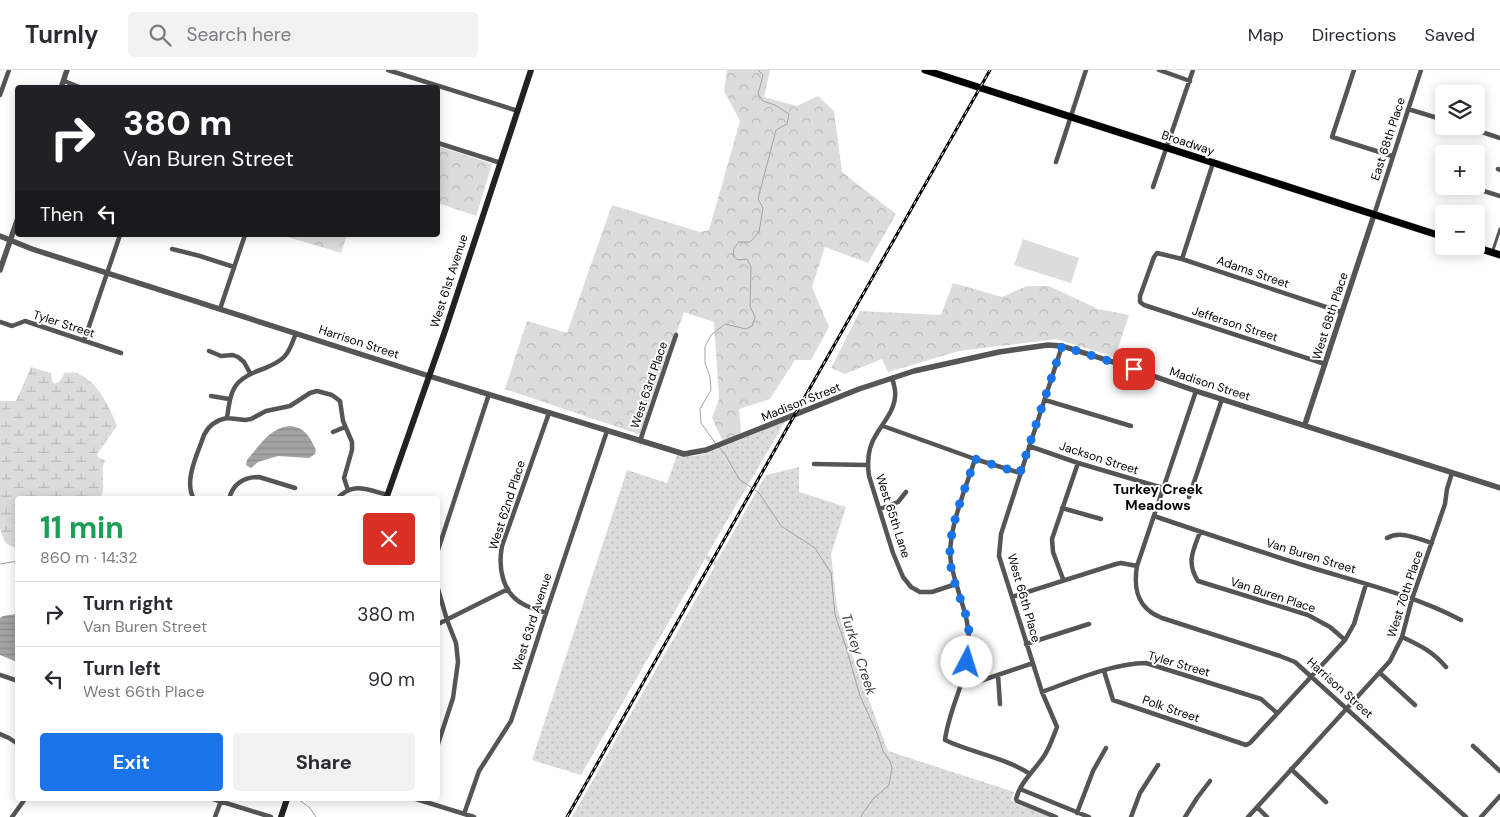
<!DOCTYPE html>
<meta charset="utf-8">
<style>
:root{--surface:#fff;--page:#f2f2f3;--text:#2b2b33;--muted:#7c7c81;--line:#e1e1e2;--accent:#1a73e8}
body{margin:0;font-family:"DM Sans",sans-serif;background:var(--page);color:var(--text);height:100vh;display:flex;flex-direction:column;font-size:19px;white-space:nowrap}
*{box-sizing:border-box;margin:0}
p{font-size:16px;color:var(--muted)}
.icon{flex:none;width:28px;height:28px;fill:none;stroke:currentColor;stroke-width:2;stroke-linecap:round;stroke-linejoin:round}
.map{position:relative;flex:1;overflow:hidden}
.side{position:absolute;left:15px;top:426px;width:425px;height:305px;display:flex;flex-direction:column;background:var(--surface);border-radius:5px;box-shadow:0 2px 12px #0003}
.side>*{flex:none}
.top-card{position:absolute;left:15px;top:15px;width:425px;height:152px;border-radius:5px;box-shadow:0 2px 12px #0003;background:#202124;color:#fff;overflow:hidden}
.controls{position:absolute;left:1435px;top:15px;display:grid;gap:10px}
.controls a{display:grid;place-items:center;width:50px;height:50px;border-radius:5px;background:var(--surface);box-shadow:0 2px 12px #0003;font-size:25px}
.pin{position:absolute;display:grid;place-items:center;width:42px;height:42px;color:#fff;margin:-21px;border-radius:10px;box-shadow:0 2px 8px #0006}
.me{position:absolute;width:55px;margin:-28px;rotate:5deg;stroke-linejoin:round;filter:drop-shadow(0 0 4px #0008)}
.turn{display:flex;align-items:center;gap:18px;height:105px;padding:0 25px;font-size:22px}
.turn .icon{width:65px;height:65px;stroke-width:2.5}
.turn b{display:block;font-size:35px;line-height:42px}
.then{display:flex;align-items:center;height:48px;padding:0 25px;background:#0003;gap:10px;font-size:19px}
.round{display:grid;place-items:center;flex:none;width:52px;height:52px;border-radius:5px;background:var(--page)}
.head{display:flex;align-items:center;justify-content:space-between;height:85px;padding:0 25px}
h1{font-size:30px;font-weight:700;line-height:38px;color:#1e9e55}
.action{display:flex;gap:10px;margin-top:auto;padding:10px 25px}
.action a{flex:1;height:58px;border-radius:5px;background:var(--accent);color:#fff;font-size:20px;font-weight:700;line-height:58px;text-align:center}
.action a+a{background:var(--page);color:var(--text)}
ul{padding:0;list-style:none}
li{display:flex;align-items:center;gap:15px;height:65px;padding:0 25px;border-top:1px solid var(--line)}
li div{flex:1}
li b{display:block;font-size:19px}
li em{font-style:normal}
header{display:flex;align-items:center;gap:30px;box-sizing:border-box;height:70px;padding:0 25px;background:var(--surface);border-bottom:1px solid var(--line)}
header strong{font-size:24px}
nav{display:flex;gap:28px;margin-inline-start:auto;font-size:18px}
.search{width:350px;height:45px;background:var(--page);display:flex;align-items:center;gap:12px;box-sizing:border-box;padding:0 18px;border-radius:5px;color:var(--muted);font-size:19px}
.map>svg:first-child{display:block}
</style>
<header>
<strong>Turnly</strong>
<div class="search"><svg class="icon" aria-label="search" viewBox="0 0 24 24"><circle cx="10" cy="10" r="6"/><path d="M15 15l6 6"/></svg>Search here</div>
<nav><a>Map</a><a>Directions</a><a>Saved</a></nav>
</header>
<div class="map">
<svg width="1500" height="747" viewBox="0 0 1500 747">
<defs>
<pattern id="grass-dots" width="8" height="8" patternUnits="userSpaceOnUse" patternTransform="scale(1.25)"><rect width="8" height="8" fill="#dcdcdc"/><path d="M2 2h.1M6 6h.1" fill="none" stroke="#bbb" stroke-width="1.8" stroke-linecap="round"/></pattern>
<pattern id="forest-crowns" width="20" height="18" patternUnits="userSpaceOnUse" patternTransform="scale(1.25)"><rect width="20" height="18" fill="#dcdcdc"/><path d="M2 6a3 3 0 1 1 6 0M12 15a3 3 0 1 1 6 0" fill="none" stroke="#bbb"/></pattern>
<pattern id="wetland-marsh" width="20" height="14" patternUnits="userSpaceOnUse" patternTransform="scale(1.25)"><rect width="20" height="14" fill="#dcdcdc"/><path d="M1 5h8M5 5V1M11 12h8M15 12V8" fill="none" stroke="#bbb"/></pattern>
<pattern id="water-rules" width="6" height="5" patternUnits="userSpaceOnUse" patternTransform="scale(1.25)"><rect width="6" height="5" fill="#a3a3a3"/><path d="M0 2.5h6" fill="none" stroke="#8b8b8b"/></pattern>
</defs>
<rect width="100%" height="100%" fill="#fff"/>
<path fill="url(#grass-dots)" d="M 786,350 L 707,485 L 717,491 L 766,405 L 799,397 L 799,422 L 846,437 L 831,484 L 837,537 L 846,569 L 888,681 L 1014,722 L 1011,731 L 1051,747 L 572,747 L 715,496 L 705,489 L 581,705 L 532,690 L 627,400 L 667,413 L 677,385 L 693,386 L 702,385 Z"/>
<path fill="url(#forest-crowns)" d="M 727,0 L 770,0 L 764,27 L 797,36 L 818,26 L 834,41 L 842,102 L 896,144 L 868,193 L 825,177 L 812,217 L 829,257 L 811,290 L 795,290 L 770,329 L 739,339 L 741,363 L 724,374 L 712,348 L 719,329 L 714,252 L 684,242 L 641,365 L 505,319 L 527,251 L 567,263 L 612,135 L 700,162 L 709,160 L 740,51 L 724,21 Z
M 438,73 L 438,76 L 492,94 L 476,146 L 438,133 Z
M 281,165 L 347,165 L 341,183 Z
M 953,213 L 1002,227 L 1027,216 L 1049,216 L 1098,239 L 1129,245 L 1115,287 L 1056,269 L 959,281 L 888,302 L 882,289 L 845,304 L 831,298 L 860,241 L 941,245 Z"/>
<path fill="url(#wetland-marsh)" d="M 31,297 L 51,303 L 52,311 L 54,314 C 60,312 63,308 64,303 C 67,303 72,302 76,303 C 96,309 110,337 117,356 L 97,384 L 98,387 L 105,390 C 99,404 108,419 99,429 L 18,429 L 17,478 C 5,476 3,469 0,458 L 0,331 L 16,331 Z"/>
<path fill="#dcdcdc" d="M 1023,169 L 1079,188 L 1071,213 L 1014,195 Z"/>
<path fill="url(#water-rules)" d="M 289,356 C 305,357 310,367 316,380 L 315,384 L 309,388 L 278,386 L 258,392 L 251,398 L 246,395 L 247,390 C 259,376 270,358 289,356 Z
M 17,544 L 18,544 L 17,592 L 0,585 L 0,548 L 3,546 Z"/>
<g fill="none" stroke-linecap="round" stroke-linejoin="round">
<path stroke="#a3a3a3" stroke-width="1" d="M 716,374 L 701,353 L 700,339 L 711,320 L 710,307 L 705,293 L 705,277 L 711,265 L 725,254 L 746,259 L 752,256 L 755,247 L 750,236 L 751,197 L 747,189 L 738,190 L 733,186 L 734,178 L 739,172 L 750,172 L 759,162 L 763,138 L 758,129 L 776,60 L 787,54 L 789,44 L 775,35 L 763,31 L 758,24 L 763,5 L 758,0
M 719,377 L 725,384 L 739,409 L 759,423 L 781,456 L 815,478 L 831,503 L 835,545 L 846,577 L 860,626 L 877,663 L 883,681 L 890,691 L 892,698 L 889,715 L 873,729 L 863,743 L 861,747
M 0,494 L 18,491
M 298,729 L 310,738 L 316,747"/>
<g stroke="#dbdbdb" stroke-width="8">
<path id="primary" d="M 925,0 L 1444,167
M 1472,176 L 1500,185"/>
</g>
<path stroke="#555" stroke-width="3" d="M 1492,183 L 1500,159"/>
<path stroke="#555" stroke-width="4.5" d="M 388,0 L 518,41
M 1159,0 L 1190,11
M 1354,0 L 1332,67 L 1392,86
M 64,11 L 82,18
M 0,25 L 9,0
M 1408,39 L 1444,50
M 1464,56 L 1500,68
M 438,73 L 501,93
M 1056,92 L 1086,0
M 1498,99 L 1500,100
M 1468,116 L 1500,126
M 1153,117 L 1193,0
M 1374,145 L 1421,0
M 172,179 L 200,186 L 234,197
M 1182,189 L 1213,93
M 220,239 L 245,165
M 0,252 L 12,256 L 25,251 L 121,283
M 84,271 L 120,165
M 209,281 L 221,286 L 233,285 L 238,287 L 244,292 L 250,303
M 1325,294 L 1144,235 L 1140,232 L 1140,226 L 1154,187 L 1157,183 L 1182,189 L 1341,242
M 892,308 C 894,314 896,321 895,327 C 894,341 883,353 876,365 C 868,377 867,392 869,406 L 893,483 L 903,507 L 911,517 L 920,522 L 932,522 L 956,514
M 1196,321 L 1137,496 C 1133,520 1138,539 1162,548 L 1280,586 L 1295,592 L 1466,747
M 211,326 L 229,329
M 1045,330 L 1131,356
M 340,331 L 343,351 L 352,372 L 352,380 L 344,408 L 348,420
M 227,348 L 245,350 L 251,349 L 266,341 L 290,336 L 310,323 L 317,321 L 332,325 L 340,331
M 883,356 L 975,389 L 1020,403
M 333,362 L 345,357
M 640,371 L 676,265
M 1029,376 L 1078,393 L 1163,418
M 975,389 C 966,418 946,463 951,493 C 956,521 971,548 969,578 C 967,610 949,638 945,670 C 972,683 1004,687 1030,704
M 814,394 L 867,395
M 1189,427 L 1222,329
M 194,429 C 183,411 198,383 204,365 C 209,355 216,350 227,348 C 231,319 233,309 263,299 C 270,296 278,293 284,287 C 290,281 293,271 296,263
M 229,429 C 233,414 244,407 259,407 L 295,418
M 337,429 C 353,411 368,420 388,425
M 1062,438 L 1101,449
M 880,439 L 898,432 L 906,422
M 1154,446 C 1204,463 1255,480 1306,496 C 1358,512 1413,525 1461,550
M 1200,462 C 1193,481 1186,492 1198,511 L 1308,545 L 1330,557 L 1345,570
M 1387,468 C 1401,460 1418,469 1432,473
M 438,480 L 489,324
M 1063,509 L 1053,482 L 1052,469 L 1078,393
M 438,519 L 447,550 L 456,573 L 458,592 L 453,628 L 438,674
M 1012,527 L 1116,494 L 1121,493 L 1137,496
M 546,543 C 538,540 530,538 523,534 C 502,523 498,497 502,476 L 549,343
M 438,554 L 508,519
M 1402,567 C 1421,576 1432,581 1446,597
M 1026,574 L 1089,554
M 1104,601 L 1113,630 L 1246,675 L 1250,673 L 1345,570 L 1354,554 L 1366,514
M 1380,603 L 1415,635
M 0,605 L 18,611
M 998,605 L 1000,634
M 963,607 L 980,611 L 1033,593
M 1042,622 C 1072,611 1114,593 1146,593 L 1261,629 L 1277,643
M 0,664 L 9,668 L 18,674
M 1473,676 L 1500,701
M 1291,699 L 1326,732
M 1020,719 L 1089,747
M 213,729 L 271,747
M 416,729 L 474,747
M 1257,737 L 1267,747
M 1077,743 L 1093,701 L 1106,678
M 464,744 L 479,701 L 511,651 L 546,543 L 607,361
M 12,747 L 25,729
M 215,747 L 221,731
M 1056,747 L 1017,731 L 1016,729 C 1020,712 1035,700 1044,686 C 1050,677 1053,667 1057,657 L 1042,622 L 999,486 L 1001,464 L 1062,276
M 1131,747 L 1140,723 L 1158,695
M 1185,747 L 1197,728 L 1210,711
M 1248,747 L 1390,591 L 1402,567 L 1412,529 L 1445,434 L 1447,419 L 1452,403
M 1481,747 L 1500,726"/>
<path stroke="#555" stroke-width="5.5" d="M 61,18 L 67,0
M 0,166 L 32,179 L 429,306 L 684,384 L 706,380 L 859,319 L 914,301 L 999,282 L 1048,275 L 1062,276 L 1116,293 L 1196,321 L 1500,418
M 0,200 L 18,148
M 1305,354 L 1374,145"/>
<path stroke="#222" stroke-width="6" d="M 386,429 L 445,261 L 531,0
M 281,747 L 287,729"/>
<use href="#primary" stroke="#000" stroke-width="7"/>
<g stroke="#000" stroke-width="3">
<path id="rail" d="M 567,747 L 990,0"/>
</g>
<use href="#rail" stroke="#fff" stroke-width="1" stroke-dasharray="4" stroke-linecap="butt"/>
</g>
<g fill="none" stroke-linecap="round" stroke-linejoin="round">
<path stroke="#1a73e8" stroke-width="9" stroke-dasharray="0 16.2" d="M 967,592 C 969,579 970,566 968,553 C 963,532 952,512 950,490 C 948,458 965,420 975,389 L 1020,403 L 1062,276 L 1134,299"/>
</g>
<g text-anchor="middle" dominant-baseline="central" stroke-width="4" stroke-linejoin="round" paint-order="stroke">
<g font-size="12" fill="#000" stroke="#fff">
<text transform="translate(1388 69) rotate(-72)">East 68th Place</text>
<text transform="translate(1188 73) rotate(18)">Broadway</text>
<text transform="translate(1253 202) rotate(19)">Adams Street</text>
<text transform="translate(449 211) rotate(-72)">West 61st Avenue</text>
<text transform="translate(1330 246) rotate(-72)">West 68th Place</text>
<text transform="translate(64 254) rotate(18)">Tyler Street</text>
<text transform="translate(1235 254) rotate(18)">Jefferson Street</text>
<text transform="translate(359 272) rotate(18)">Harrison Street</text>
<text transform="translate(1210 314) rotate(18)">Madison Street</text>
<text transform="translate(649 315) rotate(-71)">West 63rd Place</text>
<text transform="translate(801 332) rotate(-22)">Madison Street</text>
<text transform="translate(1099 388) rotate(18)">Jackson Street</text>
<text transform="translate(507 435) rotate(-72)">West 62nd Place</text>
<text transform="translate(893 446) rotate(72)">West 65th Lane</text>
<text transform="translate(1311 486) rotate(17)">Van Buren Street</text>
<text transform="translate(1405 524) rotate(-72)">West 70th Place</text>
<text transform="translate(1273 525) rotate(18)">Van Buren Place</text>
<text transform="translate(1024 528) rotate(74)">West 66th Place</text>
<text transform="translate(532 552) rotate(-72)">West 63rd Avenue</text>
<text transform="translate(1179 594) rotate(16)">Tyler Street</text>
<text transform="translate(1340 618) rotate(42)">Harrison Street</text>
<text transform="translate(1171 639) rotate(19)">Polk Street</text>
</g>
<g font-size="14" font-weight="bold" fill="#000" stroke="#fff">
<text x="1158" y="419">Turkey Creek<tspan x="1158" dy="16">Meadows</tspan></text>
</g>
<g font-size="14" font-style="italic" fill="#444" stroke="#fff">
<text transform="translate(859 584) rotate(72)">Turkey Creek</text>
</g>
</g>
</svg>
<div class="controls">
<a><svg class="icon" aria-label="layers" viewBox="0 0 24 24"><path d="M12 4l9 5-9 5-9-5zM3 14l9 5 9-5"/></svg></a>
<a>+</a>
<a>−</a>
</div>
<div class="pin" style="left:1134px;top:299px;background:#d93025"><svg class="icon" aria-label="arrive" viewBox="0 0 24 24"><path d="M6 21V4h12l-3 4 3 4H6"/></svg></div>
<svg class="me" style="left:967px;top:592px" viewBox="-20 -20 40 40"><circle r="19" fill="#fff"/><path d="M0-13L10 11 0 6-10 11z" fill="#1a73e8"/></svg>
<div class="top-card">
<div class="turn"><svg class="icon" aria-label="right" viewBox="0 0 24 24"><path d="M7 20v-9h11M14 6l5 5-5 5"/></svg><div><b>380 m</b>Van Buren Street</div></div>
<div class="then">Then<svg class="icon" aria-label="left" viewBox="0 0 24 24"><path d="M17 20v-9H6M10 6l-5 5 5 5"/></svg></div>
</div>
<section class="side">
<div class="head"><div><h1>11 min</h1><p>860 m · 14:32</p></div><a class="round" style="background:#d93025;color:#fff"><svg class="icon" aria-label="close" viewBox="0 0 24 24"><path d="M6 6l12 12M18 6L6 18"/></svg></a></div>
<ul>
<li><svg class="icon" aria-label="right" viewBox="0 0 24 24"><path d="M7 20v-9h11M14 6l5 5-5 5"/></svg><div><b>Turn right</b><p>Van Buren Street</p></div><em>380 m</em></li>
<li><svg class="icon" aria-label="left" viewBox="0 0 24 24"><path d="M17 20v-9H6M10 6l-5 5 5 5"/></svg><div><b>Turn left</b><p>West 66th Place</p></div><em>90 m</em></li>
</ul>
<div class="action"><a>Exit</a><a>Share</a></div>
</section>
</div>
